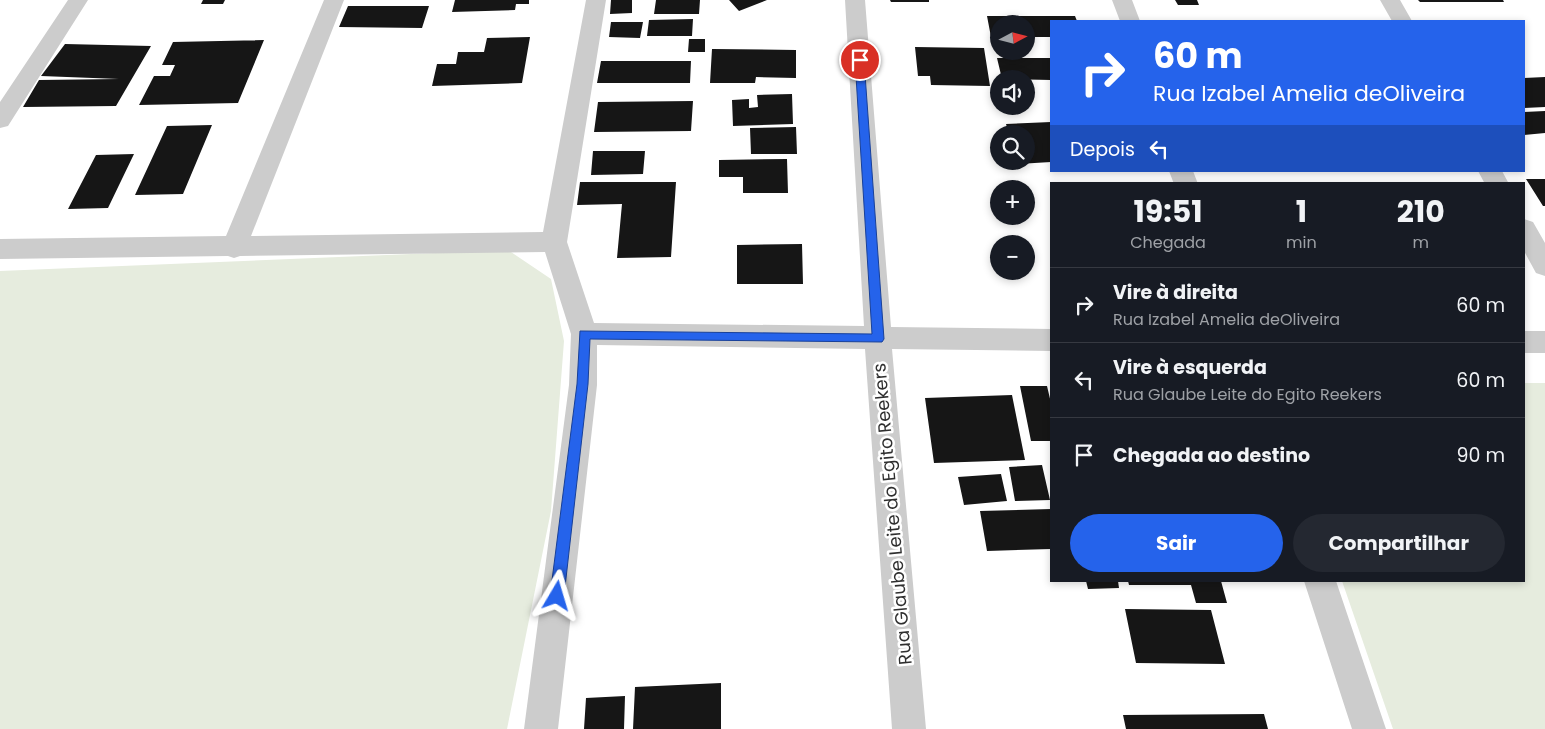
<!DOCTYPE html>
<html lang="pt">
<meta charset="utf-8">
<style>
:root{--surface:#171b24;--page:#242831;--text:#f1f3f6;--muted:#9ea1a6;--line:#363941;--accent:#2563eb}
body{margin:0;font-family:Poppins,sans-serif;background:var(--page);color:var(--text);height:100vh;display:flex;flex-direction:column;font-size:19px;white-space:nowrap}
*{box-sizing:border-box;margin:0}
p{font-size:16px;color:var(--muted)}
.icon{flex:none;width:28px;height:28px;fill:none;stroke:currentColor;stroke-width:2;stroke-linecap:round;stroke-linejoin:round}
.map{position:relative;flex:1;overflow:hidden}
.drawer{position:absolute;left:1050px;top:182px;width:475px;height:400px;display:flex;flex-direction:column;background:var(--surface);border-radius:0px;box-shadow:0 2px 8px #0003}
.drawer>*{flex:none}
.guide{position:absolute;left:1050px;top:20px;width:475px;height:152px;border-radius:0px;box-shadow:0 2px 8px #0003;background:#2563eb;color:#fff;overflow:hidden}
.needle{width:32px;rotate:83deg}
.buttons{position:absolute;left:990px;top:15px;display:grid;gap:10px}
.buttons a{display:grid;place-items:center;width:45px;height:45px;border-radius:50%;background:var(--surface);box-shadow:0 2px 8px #0003;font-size:25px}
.pin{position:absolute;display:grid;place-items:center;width:42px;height:42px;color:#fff;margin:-21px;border:2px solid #fff;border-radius:50%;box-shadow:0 1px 5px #0007}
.me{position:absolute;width:55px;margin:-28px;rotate:7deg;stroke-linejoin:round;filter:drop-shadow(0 0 4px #0008)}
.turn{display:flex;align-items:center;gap:18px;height:105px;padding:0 20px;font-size:22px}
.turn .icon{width:65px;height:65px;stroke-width:2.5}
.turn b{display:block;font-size:35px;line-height:42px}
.then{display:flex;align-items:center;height:48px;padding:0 20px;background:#0003;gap:10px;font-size:19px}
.eta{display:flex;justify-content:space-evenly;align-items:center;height:85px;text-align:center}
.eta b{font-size:30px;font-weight:700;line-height:35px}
.button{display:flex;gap:10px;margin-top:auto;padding:10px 20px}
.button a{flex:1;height:58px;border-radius:30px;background:var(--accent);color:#fff;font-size:20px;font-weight:700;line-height:58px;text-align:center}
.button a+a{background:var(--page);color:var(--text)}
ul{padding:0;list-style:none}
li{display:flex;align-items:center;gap:15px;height:75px;padding:0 20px;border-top:1px solid var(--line)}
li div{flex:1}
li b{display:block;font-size:19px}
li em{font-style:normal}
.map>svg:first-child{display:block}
</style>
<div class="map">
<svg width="1545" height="729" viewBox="0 0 1545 729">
<rect width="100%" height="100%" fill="#fff"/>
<path fill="#e6ecde" d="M 508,250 L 551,279 L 564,341 L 551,511 L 507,729 L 0,729 L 0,271 Z
M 1524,383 L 1545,383 L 1545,729 L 1393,729 L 1342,581 L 1524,581 Z"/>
<path fill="#161616" d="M 203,0 L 225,0 L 223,4 L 201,4 Z
M 455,0 L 529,0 L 529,4 L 516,4 L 515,10 L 452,12 Z
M 611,0 L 632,0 L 632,13 L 610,14 Z
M 656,0 L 700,0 L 699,14 L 654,14 Z
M 729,0 L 767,0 L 739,11 Z
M 890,0 L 929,0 L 929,2 L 891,2 Z
M 1175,0 L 1197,0 L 1199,5 L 1178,5 Z
M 1418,0 L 1503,0 L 1504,2 L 1420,2 Z
M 348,6 L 429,6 L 422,28 L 339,27 Z
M 987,16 L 1075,16 L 1077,21 L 1051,21 L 1051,37 L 1026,37 L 1026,24 L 999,24 L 999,37 L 991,37 Z
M 693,19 L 692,36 L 647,36 L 649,20 Z
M 611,22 L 643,22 L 640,38 L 609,37 Z
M 530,37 L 522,83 L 432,86 L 437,64 L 456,64 L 458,52 L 484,52 L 487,38 Z
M 689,39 L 705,39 L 705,52 L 688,52 Z
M 264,40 L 238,103 L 139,105 L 154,76 L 170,76 L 175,65 L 162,65 L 173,42 Z
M 65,44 L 151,46 L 116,106 L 23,107 L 39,80 L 119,79 L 41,76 Z
M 915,47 L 984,48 L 990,86 L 931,85 L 930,76 L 918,76 Z
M 712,49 L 796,50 L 796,78 L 756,77 L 755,83 L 710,83 Z
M 997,58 L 1051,58 L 1051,80 L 1002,79 Z
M 601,61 L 691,61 L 690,83 L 597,83 Z
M 1545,77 L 1545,107 L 1524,108 L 1524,78 Z
M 792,94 L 793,124 L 733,126 L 732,100 L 749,99 L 749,108 L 758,107 L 757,95 Z
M 693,101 L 691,131 L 594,132 L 598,102 Z
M 1545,111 L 1545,133 L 1524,135 L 1524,112 Z
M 1051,122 L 1051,162 L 1018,164 L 1017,161 L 1026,161 L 1026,134 L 1009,134 L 1006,124 Z
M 212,125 L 183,194 L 135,195 L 167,126 Z
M 796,127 L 797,154 L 751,154 L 750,128 Z
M 593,151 L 645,151 L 643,174 L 591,175 Z
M 134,154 L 108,208 L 68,209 L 96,155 Z
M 787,159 L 788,193 L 743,193 L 743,177 L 719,177 L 719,160 Z
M 1526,179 L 1545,179 L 1545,206 L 1543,206 Z
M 580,182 L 676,182 L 671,257 L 617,258 L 622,204 L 577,205 Z
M 802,244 L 803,284 L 737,284 L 737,245 Z
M 1020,386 L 1047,386 L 1051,403 L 1051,441 L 1031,441 Z
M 1012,395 L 1025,460 L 934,463 L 925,398 Z
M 1042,465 L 1050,500 L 1015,501 L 1009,467 Z
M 1001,474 L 1007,501 L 964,505 L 958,477 Z
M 1051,509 L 1051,549 L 987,551 L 980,511 Z
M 1086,581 L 1118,581 L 1119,588 L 1088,589 Z
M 1128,581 L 1221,581 L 1227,603 L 1196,603 L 1191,585 L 1129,585 Z
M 1125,609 L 1211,610 L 1225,664 L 1136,663 Z
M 721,683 L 721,729 L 633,729 L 635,687 Z
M 625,696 L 624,729 L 584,729 L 586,698 Z
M 1264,714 L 1268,729 L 1126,729 L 1123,715 Z"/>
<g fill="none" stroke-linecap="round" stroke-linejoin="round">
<path fill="#ccc" fill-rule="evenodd" d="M 68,0 L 88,0 L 8,126 L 0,128 L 0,102 Z
M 324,0 L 344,0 L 251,236 L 543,232 L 586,0 L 606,0 L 567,242 L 594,323 L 864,326 L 845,0 L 865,0 L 891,327 L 1051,329 L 1051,351 L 892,349 L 926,729 L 892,729 L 865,349 L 597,345 L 597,385 L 558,729 L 524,729 L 569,385 L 571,334 L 545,252 L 240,256 L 234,258 L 228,256 L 0,259 L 0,239 L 226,236 Z
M 1112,0 L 1132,0 L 1140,21 L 1120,21 Z
M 1380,0 L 1400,0 L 1412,21 L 1392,21 Z
M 1169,171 L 1193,171 L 1198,184 L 1174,184 Z
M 1478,171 L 1502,171 L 1509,184 L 1485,184 Z
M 1524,219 L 1533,222 L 1545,243 L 1545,276 L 1536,273 L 1524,251 Z
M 1524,331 L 1545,331 L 1545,353 L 1524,353 Z
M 1304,581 L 1336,581 L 1386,729 L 1352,729 Z"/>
</g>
<path fill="#2563eb" stroke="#184099" d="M 860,57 L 864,60 L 884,339 L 882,342 L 590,339 L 588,384 L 564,596 L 562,600 L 557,602 L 552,600 L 550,596 L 577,384 L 580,331 L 872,334 L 855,60 Z"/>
<g text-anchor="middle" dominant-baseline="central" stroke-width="5" stroke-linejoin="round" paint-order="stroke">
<g font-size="18" fill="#2f2f2f" stroke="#fff">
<text transform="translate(892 514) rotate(-95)">Rua Glaube Leite do Egito Reekers</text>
</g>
</g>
</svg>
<div class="buttons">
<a><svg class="needle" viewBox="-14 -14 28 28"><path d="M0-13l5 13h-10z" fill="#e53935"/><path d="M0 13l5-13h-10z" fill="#9ea1a6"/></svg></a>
<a><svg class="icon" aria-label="sound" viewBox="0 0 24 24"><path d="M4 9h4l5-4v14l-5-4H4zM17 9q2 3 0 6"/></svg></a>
<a><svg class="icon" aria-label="search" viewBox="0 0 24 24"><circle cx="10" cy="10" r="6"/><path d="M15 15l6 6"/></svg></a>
<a>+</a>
<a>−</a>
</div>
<div class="pin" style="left:860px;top:60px;background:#d93025"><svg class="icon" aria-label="arrive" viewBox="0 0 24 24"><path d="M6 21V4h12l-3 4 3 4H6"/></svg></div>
<svg class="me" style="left:557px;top:596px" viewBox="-20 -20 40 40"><path d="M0-17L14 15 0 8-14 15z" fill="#2563eb" stroke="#fff" stroke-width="4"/></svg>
<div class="guide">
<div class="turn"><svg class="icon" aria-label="right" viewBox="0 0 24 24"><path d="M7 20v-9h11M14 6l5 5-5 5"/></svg><div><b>60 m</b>Rua Izabel Amelia deOliveira</div></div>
<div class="then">Depois<svg class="icon" aria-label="left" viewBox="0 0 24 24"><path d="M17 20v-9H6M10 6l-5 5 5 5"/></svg></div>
</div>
<section class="drawer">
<div class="eta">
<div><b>19:51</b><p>Chegada</p></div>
<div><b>1</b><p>min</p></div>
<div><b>210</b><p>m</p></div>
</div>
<ul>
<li><svg class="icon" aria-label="right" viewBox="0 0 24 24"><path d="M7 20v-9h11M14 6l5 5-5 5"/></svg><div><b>Vire à direita</b><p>Rua Izabel Amelia deOliveira</p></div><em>60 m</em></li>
<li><svg class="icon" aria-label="left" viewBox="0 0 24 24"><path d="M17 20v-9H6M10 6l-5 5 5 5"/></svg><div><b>Vire à esquerda</b><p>Rua Glaube Leite do Egito Reekers</p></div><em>60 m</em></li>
<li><svg class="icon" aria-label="arrive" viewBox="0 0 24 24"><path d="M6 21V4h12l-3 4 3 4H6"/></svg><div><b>Chegada ao destino</b></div><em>90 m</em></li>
</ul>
<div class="button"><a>Sair</a><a>Compartilhar</a></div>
</section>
</div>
